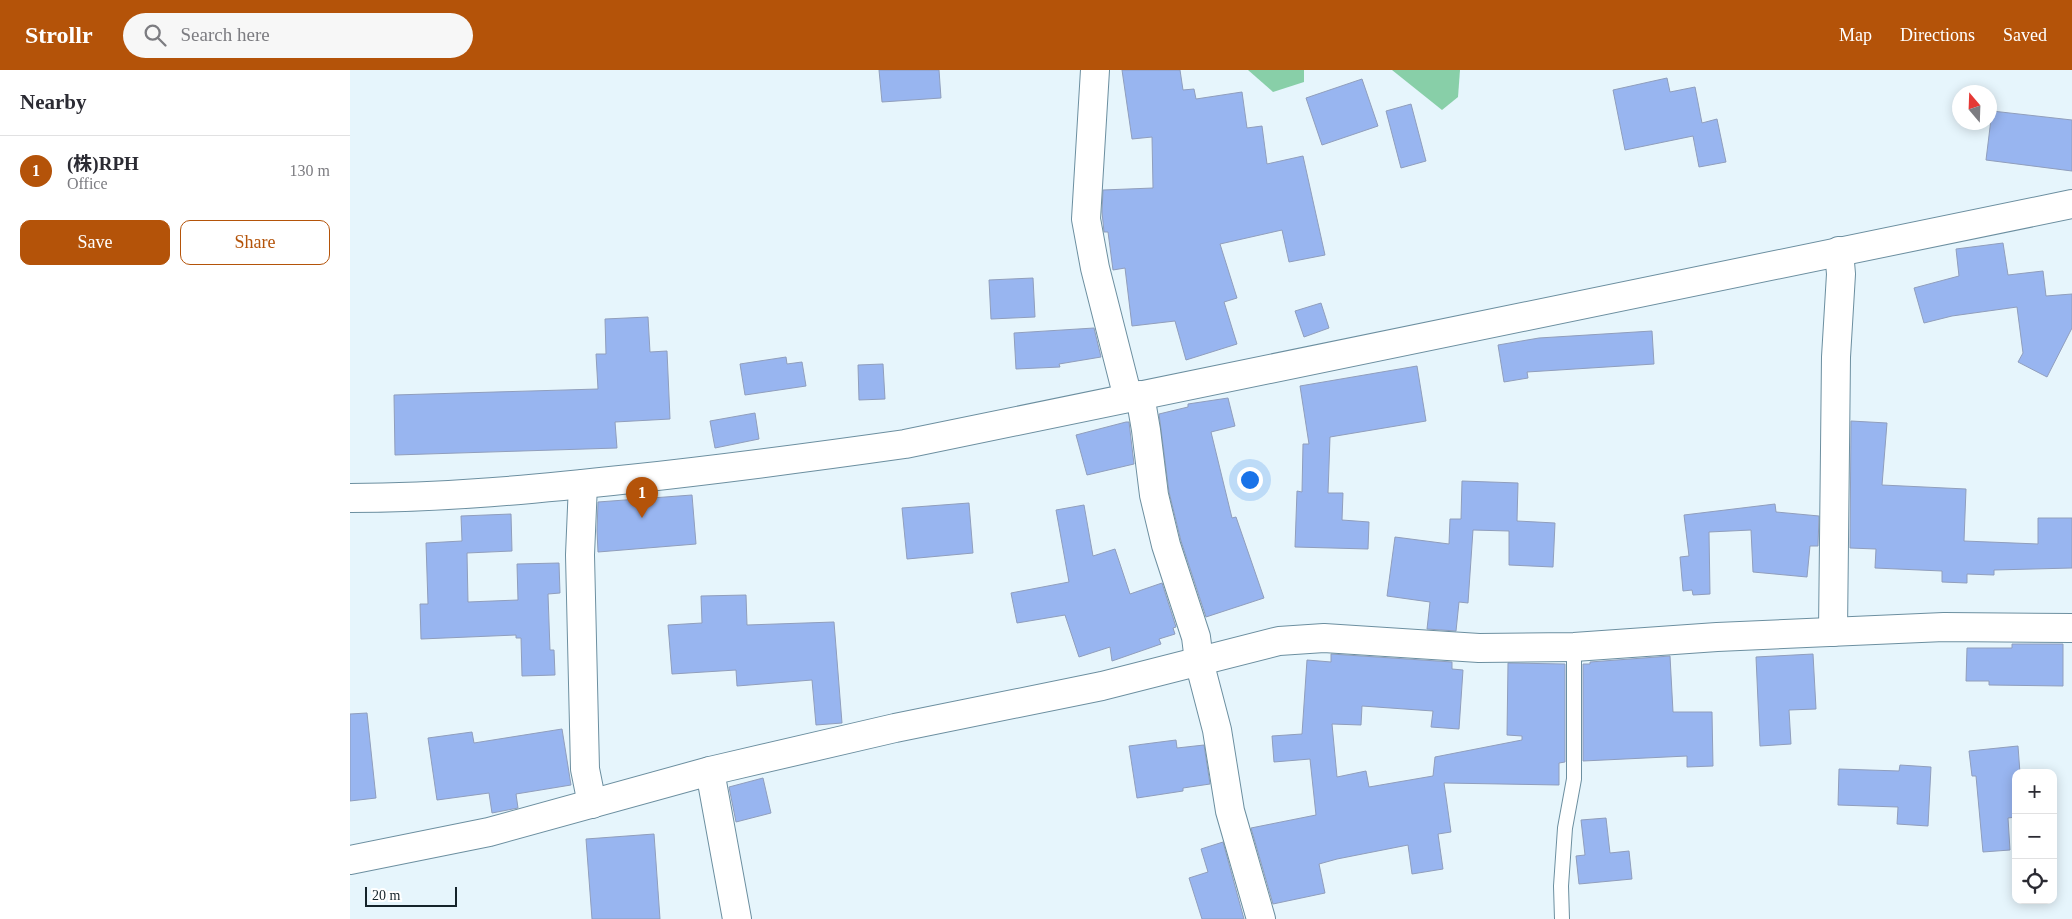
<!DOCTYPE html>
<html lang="en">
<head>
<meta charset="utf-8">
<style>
  :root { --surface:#fff; --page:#f7f7f7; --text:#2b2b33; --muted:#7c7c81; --line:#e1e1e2; --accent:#b45309 }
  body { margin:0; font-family:"Times New Roman","Noto Sans JP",serif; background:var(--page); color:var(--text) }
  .controls { position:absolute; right:15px; bottom:15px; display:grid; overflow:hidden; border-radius:10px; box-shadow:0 2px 12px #0003 }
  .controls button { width:45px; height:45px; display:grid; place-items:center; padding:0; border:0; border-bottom:1px solid var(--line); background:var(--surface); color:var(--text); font:25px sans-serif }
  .compass { position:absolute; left:1602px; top:15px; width:45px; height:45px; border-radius:50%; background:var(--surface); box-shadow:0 2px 12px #0003; rotate:341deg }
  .scale { position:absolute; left:15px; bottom:12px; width:92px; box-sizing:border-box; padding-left:5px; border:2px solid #15232a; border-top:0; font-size:14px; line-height:18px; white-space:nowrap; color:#15232a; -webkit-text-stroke:4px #fff; paint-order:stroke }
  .you { position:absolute; left:899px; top:409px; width:18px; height:18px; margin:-12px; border:4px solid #fff; border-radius:50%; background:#1a73e8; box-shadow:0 0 0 8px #1a73e833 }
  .badge { display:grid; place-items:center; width:32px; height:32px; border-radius:50%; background:var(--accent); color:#fff; font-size:16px; font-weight:700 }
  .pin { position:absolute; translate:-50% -41px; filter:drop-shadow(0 1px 2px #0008) }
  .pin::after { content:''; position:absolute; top:26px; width:18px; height:15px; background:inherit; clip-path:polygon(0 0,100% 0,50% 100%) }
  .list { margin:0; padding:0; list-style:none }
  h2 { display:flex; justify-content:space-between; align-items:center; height:65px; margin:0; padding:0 20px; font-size:21px }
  h2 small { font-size:16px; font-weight:400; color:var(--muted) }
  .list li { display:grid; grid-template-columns:32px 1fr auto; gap:15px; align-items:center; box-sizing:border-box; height:70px; padding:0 20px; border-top:1px solid var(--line) }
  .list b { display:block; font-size:19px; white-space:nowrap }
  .list p { margin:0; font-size:16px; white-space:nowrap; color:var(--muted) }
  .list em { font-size:16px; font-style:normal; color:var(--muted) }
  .actions { display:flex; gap:10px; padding:15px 20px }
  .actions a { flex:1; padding:11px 0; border:1px solid var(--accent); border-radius:10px; text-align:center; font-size:18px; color:var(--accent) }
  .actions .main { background:var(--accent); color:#fff }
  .icon { flex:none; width:28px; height:28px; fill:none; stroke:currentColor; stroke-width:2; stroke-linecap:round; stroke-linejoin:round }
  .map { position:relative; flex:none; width:1722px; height:849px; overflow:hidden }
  header { display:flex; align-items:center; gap:30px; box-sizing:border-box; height:70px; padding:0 25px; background:var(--accent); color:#fff }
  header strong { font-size:24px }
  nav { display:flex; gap:28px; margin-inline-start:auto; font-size:18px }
  .search { width:350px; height:45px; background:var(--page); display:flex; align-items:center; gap:12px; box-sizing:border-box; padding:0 18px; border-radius:28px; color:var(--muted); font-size:19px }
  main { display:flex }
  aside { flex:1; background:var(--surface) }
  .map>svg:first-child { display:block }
  .forest { fill:#88cfa8 }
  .building { fill:#98b5f0; stroke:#909ebc }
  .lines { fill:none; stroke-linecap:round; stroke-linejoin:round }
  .service-casing { stroke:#6c8fa0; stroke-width:16 }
  .minor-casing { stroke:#6c8fa0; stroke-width:30 }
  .tertiary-casing { stroke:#6c8fa0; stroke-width:30 }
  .service { stroke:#fff; stroke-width:14 }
  .minor { stroke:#fff; stroke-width:28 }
  .tertiary { stroke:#fff; stroke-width:28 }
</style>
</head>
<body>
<header>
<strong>Strollr</strong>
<div class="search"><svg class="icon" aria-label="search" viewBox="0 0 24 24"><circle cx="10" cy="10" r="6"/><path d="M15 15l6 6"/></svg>Search here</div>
<nav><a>Map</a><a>Directions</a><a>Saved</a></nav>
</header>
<main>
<aside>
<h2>Nearby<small></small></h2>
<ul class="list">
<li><span class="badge">1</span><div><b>(株)RPH</b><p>Office</p></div><em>130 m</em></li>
</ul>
<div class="actions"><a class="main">Save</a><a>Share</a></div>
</aside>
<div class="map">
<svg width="1722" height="849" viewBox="0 0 1722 849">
  <rect width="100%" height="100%" fill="#e6f5fc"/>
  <g class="forest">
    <polygon points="898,0 954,0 954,12 923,22"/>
    <polygon points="1042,0 1110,0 1108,27 1092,40"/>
  </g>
  <g class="building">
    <polygon points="529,0 589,0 591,28 532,32"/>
    <polygon points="772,0 830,0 833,20 844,19 846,29 892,22 897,58 912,56 917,94 953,86 975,185 939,192 932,160 870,174 887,228 874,232 887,274 836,290 825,251 782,256 775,198 763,200 758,162 754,162 752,142 753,120 803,118 802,67 782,69"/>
    <polygon points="1317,8 1320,22 1345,17 1352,53 1367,49 1376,92 1349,97 1343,66 1275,80 1263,20"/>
    <polygon points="1012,9 1028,56 972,75 956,28"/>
    <polygon points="1061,34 1076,91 1051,98 1036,41"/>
    <polygon points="1642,41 1722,50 1722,101 1636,90"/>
    <polygon points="1653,173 1658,205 1693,201 1696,226 1722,224 1722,258 1697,307 1668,292 1673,283 1667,237 1602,246 1574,253 1564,218 1609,206 1606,179"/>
    <polygon points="683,208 685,247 641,249 639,210"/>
    <polygon points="971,233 979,258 954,267 945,241"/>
    <polygon points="298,247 300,282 317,281 320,349 265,352 267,378 45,385 44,325 248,319 246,284 256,284 255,249"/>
    <polygon points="744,258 751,287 709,294 710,297 666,299 664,263"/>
    <polygon points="1302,261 1304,294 1177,302 1178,308 1154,312 1148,275 1189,268"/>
    <polygon points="436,287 437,294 452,292 456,316 395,325 390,294"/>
    <polygon points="533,294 535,329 509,330 508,295"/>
    <polygon points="1067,296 1076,351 980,367 978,423 993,423 992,450 1019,452 1018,479 945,477 947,421 952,422 953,374 959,374 950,316"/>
    <polygon points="878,328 885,356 861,362 882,448 886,447 914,528 856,547 831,471 819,422 809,344 838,337 838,334"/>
    <polygon points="405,343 409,369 365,378 360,351"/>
    <polygon points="1501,351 1537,353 1532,415 1616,419 1614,471 1688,474 1688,448 1722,448 1722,498 1644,500 1644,505 1617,504 1617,513 1592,512 1592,501 1525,498 1526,479 1500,478"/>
    <polygon points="776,352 779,352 784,394 737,405 726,365"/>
    <polygon points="1112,411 1168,413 1167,451 1205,453 1203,497 1159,495 1159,461 1123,460 1118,533 1109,532 1106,561 1077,559 1080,532 1037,526 1045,467 1099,474 1100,449 1111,449"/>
    <polygon points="342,425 346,474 248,482 247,461 248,432"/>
    <polygon points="619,433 623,483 557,489 552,438"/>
    <polygon points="1425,434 1426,442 1469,446 1468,476 1460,476 1457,507 1403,502 1401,460 1359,462 1360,524 1343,525 1342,520 1333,521 1330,487 1339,486 1334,445"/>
    <polygon points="734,435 743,486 765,479 780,524 812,513 826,557 823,558 825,564 809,569 811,574 762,591 760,577 729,587 715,545 667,553 661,523 719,512 706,440"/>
    <polygon points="161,444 162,481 117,483 118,532 168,530 167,494 209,493 210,523 198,524 200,580 204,580 205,605 172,606 171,568 166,568 166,565 71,569 70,534 78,534 76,473 112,471 111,446"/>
    <polygon points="396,525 397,555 484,552 492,653 466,655 462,610 387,616 386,600 322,604 318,555 352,553 351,526"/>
    <polygon points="1662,574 1713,574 1713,616 1639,615 1639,611 1616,611 1617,578 1662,578"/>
    <polygon points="981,584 1102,592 1102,599 1113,600 1109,659 1081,657 1083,641 1012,636 1011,655 982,654 987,707 1016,701 1019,717 1083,706 1085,687 1172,670 1172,666 1157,665 1158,593 1215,594 1215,692 1209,693 1209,715 1094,713 1101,762 1088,764 1093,799 1062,804 1058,775 987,789 969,794 975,823 923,834 901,758 966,745 960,689 924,692 922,666 952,664 957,590 981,592"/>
    <polygon points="1463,584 1466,639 1439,640 1441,674 1410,676 1406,587"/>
    <polygon points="1320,586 1323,642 1362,642 1363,696 1337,697 1337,686 1233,691 1233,594 1240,594 1240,592"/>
    <polygon points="17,643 26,728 0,731 0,644"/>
    <polygon points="212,659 221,715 166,724 168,738 142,743 139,723 87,730 78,668 122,662 124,673"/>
    <polygon points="826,670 827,678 854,675 860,714 833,718 833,721 787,728 779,676"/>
    <polygon points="1668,676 1670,703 1666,703 1666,747 1658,748 1660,780 1633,782 1626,706 1622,706 1619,681"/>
    <polygon points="1550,695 1581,697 1578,756 1547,754 1548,737 1488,735 1489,699 1549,701"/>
    <polygon points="413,708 421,743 386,752 379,717"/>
    <polygon points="1256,748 1260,783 1279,781 1282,809 1229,814 1226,786 1235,785 1231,750"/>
    <polygon points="304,764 310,849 242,849 236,769"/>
    <polygon points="873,772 894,849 852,849 839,808 858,802 851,779"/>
  </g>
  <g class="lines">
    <defs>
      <polyline id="service" points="1212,849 1211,816 1215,758 1224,709 1224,577"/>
      <g id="minor">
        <polyline points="745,0 736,149 745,198 778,328"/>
        <polyline points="790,325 796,360 804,425 816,475 846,567 849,591 867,660 880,741 911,849"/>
        <polyline points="233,414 230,485 235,699 242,734"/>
        <polyline points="1483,562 1486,287 1491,204 1489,181"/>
        <polyline points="360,701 387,849"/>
        <polyline points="0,790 139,762 360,701 545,658 752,616 929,571 974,568 1129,578 1224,577 1367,567 1594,557 1722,558"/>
      </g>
      <path id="tertiary" d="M0,428C94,428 187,419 280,409C372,399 463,387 555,374L1722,134"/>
    </defs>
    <use href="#service" class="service-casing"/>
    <use href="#minor" class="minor-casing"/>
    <use href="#tertiary" class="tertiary-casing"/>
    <use href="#service" class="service"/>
    <use href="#minor" class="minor"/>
    <use href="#tertiary" class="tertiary"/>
  </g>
</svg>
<div class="controls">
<button>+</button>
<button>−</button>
<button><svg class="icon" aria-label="locate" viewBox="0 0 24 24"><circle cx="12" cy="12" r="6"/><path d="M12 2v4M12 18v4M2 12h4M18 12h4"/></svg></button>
</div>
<svg class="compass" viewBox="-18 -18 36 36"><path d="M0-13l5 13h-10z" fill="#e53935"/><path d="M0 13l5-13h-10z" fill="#7c7c81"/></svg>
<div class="scale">20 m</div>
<div class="you"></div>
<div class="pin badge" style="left:292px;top:448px">1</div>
</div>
</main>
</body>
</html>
